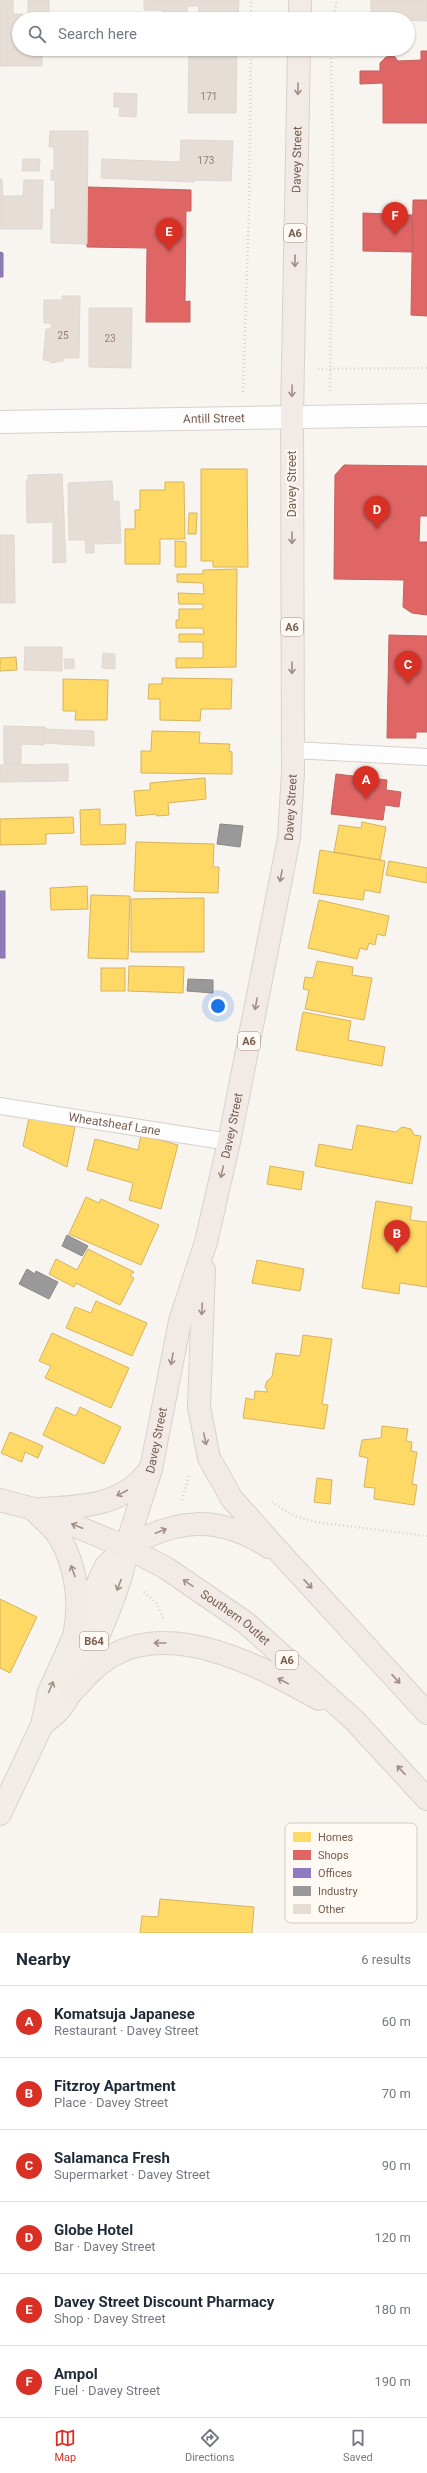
<!DOCTYPE html>
<html lang="en">
<head>
<meta charset="utf-8">
<style>
  :root { --surface:#fff; --page:#f6f6f7; --text:#1f2937; --muted:#747a83; --line:#e0e1e3; --accent:#d93025 }
  body { margin:0; font-family:Roboto,sans-serif; background:var(--page); color:var(--text) }
  .you { position:absolute; left:218px; top:1006px; width:14px; height:14px; margin:-10px; border:3px solid #fff; border-radius:50%; background:#1a73e8; box-shadow:0 0 0 6px #1a73e833 }
  .badge { display:grid; place-items:center; width:26px; height:26px; border-radius:50%; background:var(--accent); color:#fff; font-size:13px; font-weight:700 }
  .pin { position:absolute; translate:-50% -33px; filter:drop-shadow(0 1px 2px #0008) }
  .pin::after { content:''; position:absolute; top:21px; width:14px; height:12px; background:inherit; clip-path:polygon(0 0,100% 0,50% 100%) }
  .list { margin:0; padding:0; list-style:none }
  h2 { display:flex; justify-content:space-between; align-items:center; height:52px; margin:0; padding:0 16px; font-size:17px }
  h2 small { font-size:13px; font-weight:400; color:var(--muted) }
  .list li { display:grid; grid-template-columns:26px 1fr auto; gap:12px; align-items:center; box-sizing:border-box; height:72px; padding:0 16px; border-top:1px solid var(--line) }
  .list b { display:block; font-size:15px; white-space:nowrap }
  .list p { margin:0; font-size:13px; white-space:nowrap; color:var(--muted) }
  .list em { font-size:13px; font-style:normal; color:var(--muted) }
  .icon { flex:none; width:22px; height:22px; fill:none; stroke:currentColor; stroke-width:2; stroke-linecap:round; stroke-linejoin:round }
  .map { position:relative; flex:none; width:427px; height:1933px; overflow:hidden }
  .search { position:absolute; background:var(--surface); box-shadow:0 1px 3px #0004; left:12px; right:12px; top:12px; height:44px; display:flex; align-items:center; gap:10px; box-sizing:border-box; padding:0 14px; border-radius:22px; color:var(--muted); font-size:15px }
  .sheet { height:484px; background:var(--surface) }
  nav { display:flex; justify-content:space-around; align-items:center; box-sizing:border-box; height:56px; border-top:1px solid var(--line); background:var(--surface); font-size:11px; color:var(--muted) }
  nav a { display:grid; justify-items:center; gap:2px }
  nav .on { color:var(--accent) }
  .map>svg:first-child { display:block }
  .homes { fill:#ffd966; stroke:#d6b45f }
  .shops { fill:#e06666; stroke:#c0635f }
  .offices { fill:#8e7cc3; stroke:#8772a0 }
  .industry { fill:#999; stroke:#8f8783 }
  .building { fill:#e5ddd6; stroke:#e1d8d1 }
  .lines { fill:none; stroke-linecap:round; stroke-linejoin:round }
  .lane-casing { stroke:#d6d0ca; stroke-width:18 }
  .secondary-casing { stroke:#d8d1cb; stroke-width:24 }
  .primary-casing { stroke:#d9d1cc; stroke-width:24 }
  .highway-casing { stroke:#d9d1cc; stroke-width:24 }
  .path { stroke:#dad3d0; stroke-width:2.5; stroke-dasharray:1 3; stroke-linecap:butt }
  .lane { stroke:#fefdfd; stroke-width:16 }
  .secondary { stroke:#fefdfd; stroke-width:22 }
  .primary { stroke:#f2eee7; stroke-width:22 }
  .highway { stroke:#f1eae6; stroke-width:22 }
  .oneway { stroke:#a28e84 }
  .oneway2 { stroke:#a28f84 }
  .labels { text-anchor:middle; stroke-width:4; stroke-linejoin:round; paint-order:stroke }
  .number-label { font-size:10px; fill:#947e73 }
  .shield { fill:#fef9f2; stroke:#a08b80; stroke-width:1 }
  .shield-label { font-size:11px; font-weight:bold; fill:#775c4f }
  .street-label { font-size:12px; fill:#775c4f; stroke:#fef9f2 }
  .key { fill:#fef9f2; stroke:#d6cac1; stroke-width:1 }
  .key-label { font-size:11px; fill:#775c4f }
</style>
</head>
<body>
<div class="map">
<svg width="427" height="1933" viewBox="0 0 427 1933">
  <rect width="100%" height="100%" fill="#f8f4ef"/>
  <g class="homes">
    <polygon points="201,469 247,469 248,567 213,567 213,561 201,561"/>
    <polygon points="165,482 184,482 185,539 160,539 160,564 125,564 125,529 135,529 135,510 140,510 140,490 165,490"/>
    <polygon points="189,513 197,513 196,534 188,534"/>
    <polygon points="175,541 186,542 186,567 175,567"/>
    <polygon points="237,569 236,667 176,668 176,658 203,658 203,642 179,642 179,634 204,634 203,628 176,628 176,620 179,620 179,609 203,609 203,604 179,604 178,593 204,594 203,583 177,582 177,574 203,574 203,570"/>
    <polygon points="16,657 17,670 0,671 0,658"/>
    <polygon points="162,678 232,679 231,709 201,709 200,721 160,720 160,699 148,699 149,684 162,684"/>
    <polygon points="63,679 108,680 107,720 75,720 76,711 63,711"/>
    <polygon points="152,731 200,732 199,743 230,744 229,751 232,752 232,774 141,773 141,751 151,751"/>
    <polygon points="205,778 206,799 168,803 169,815 157,816 156,814 136,816 134,791 150,790 150,783"/>
    <polygon points="100,809 100,825 126,824 125,844 81,845 80,810"/>
    <polygon points="73,817 74,833 46,834 46,844 0,845 0,819"/>
    <polygon points="362,822 386,827 380,860 334,852 339,825 361,828"/>
    <polygon points="136,842 214,844 213,867 219,867 218,893 134,891"/>
    <polygon points="320,850 385,861 380,893 365,890 363,900 313,893"/>
    <polygon points="389,861 427,868 427,883 386,875"/>
    <polygon points="87,886 88,909 51,910 50,888"/>
    <polygon points="91,895 130,896 128,959 88,958"/>
    <polygon points="204,898 204,952 131,952 131,899"/>
    <polygon points="319,900 389,916 385,936 377,934 375,945 369,943 367,950 360,948 357,959 308,948"/>
    <polygon points="317,961 353,967 352,975 372,978 364,1020 305,1009 309,990 303,989 305,977 313,978"/>
    <polygon points="129,966 184,967 183,993 128,991"/>
    <rect x="101" y="968" width="24" height="23"/>
    <polygon points="303,1012 351,1021 348,1040 385,1047 382,1066 296,1050"/>
    <polygon points="29,1118 75,1127 67,1167 23,1146"/>
    <polygon points="357,1125 396,1132 402,1127 411,1129 414,1135 421,1136 412,1184 315,1166 319,1144 352,1150"/>
    <polygon points="141,1135 178,1145 161,1209 129,1200 133,1183 87,1170 95,1139 138,1150"/>
    <polygon points="270,1166 304,1172 301,1190 267,1184"/>
    <polygon points="86,1197 99,1203 101,1199 159,1225 141,1265 69,1234"/>
    <polygon points="376,1201 412,1207 410,1220 427,1222 427,1287 400,1283 399,1294 362,1288"/>
    <polygon points="88,1249 134,1272 130,1276 134,1278 120,1305 76,1283 74,1287 49,1274 56,1259 77,1270"/>
    <polygon points="257,1260 304,1269 300,1291 252,1283"/>
    <polygon points="96,1301 147,1323 132,1356 66,1328 75,1307 91,1313"/>
    <polygon points="52,1333 129,1368 111,1408 45,1378 51,1366 39,1361"/>
    <polygon points="303,1335 332,1339 322,1404 328,1405 324,1429 243,1418 246,1398 254,1400 255,1391 268,1392 265,1387 267,1381 272,1377 276,1353 300,1356"/>
    <polygon points="56,1407 76,1416 80,1407 121,1427 104,1464 43,1435"/>
    <polygon points="382,1426 408,1429 406,1441 412,1442 411,1451 417,1452 412,1484 417,1485 414,1505 374,1499 375,1488 364,1487 368,1458 359,1456 362,1440 381,1438"/>
    <polygon points="10,1432 43,1446 38,1458 25,1452 22,1462 1,1453"/>
    <polygon points="317,1478 332,1480 330,1504 314,1502"/>
    <polygon points="0,1599 37,1617 10,1673 0,1668"/>
    <polygon points="160,1899 254,1907 252,1933 140,1933 142,1916 158,1917"/>
  </g>
  <g class="shops">
    <polygon points="421,51 427,51 427,123 383,123 383,83 360,84 360,71 380,71 380,63 386,57 394,56 398,61 421,60"/>
    <polygon points="87,187 191,190 191,211 186,211 185,302 190,301 190,322 146,322 147,248 87,247"/>
    <polygon points="413,200 427,200 427,316 411,315"/>
    <polygon points="363,213 412,215 413,252 363,251"/>
    <polygon points="344,465 427,466 427,516 420,516 419,542 427,542 427,615 412,613 403,607 404,580 334,579 335,475"/>
    <polygon points="389,635 427,636 427,732 416,732 416,738 387,738"/>
    <polygon points="336,774 387,780 386,790 401,792 399,807 385,805 383,820 331,814"/>
  </g>
  <g class="offices">
    <polygon points="0,252 3,253 3,277 0,277"/>
    <rect x="0" y="891" width="5" height="67"/>
  </g>
  <g class="industry">
    <polygon points="220,824 243,826 240,847 217,844"/>
    <polygon points="188,979 213,980 213,993 187,991"/>
    <polygon points="67,1235 88,1246 82,1256 62,1246"/>
    <polygon points="27,1269 35,1274 36,1271 58,1282 49,1299 19,1284"/>
  </g>
  <g class="building">
    <polygon points="0,0 13,0 13,14 23,14 23,19 19,19 19,49 42,49 42,66 0,66"/>
    <rect x="28" y="0" width="21" height="19"/>
    <polygon points="144,0 239,0 238,19 198,19 199,6 187,6 187,19 166,19 166,15 160,15 163,10 144,10"/>
    <polygon points="371,0 427,0 427,21 371,19"/>
    <polygon points="189,49 237,49 236,113 188,113"/>
    <polygon points="114,93 137,94 136,117 119,116 120,107 114,107"/>
    <polygon points="50,131 88,131 87,244 51,243 51,209 55,210 55,180 51,180 51,170 54,170 54,147 49,147"/>
    <polygon points="181,140 233,141 231,181 194,180 194,182 101,178 102,159 180,162"/>
    <polygon points="23,159 40,159 39,171 22,171"/>
    <polygon points="0,179 2,179 3,196 3,229 0,229"/>
    <polygon points="24,180 43,180 42,229 3,229 3,196 23,196"/>
    <polygon points="62,296 80,296 79,358 63,358 63,361 50,363 50,361 43,360 46,329 51,329 51,323 44,323 44,300 62,300"/>
    <polygon points="89,308 132,308 131,368 89,367"/>
    <polygon points="62,474 66,562 53,563 53,522 27,523 26,481 28,481 28,475"/>
    <polygon points="112,481 113,501 119,501 121,543 94,544 94,553 86,553 85,540 69,540 68,483"/>
    <polygon points="0,535 14,535 15,603 0,603"/>
    <polygon points="25,647 62,647 62,671 24,670"/>
    <polygon points="103,653 115,654 115,669 102,668"/>
    <polygon points="64,659 74,659 74,668 65,669"/>
    <polygon points="4,726 45,727 44,745 21,744 21,764 4,765"/>
    <polygon points="44,729 94,731 94,746 43,743"/>
    <polygon points="68,764 68,781 0,782 0,765"/>
  </g>
  <g class="lines">
    <defs>
      <g id="lane">
        <polyline points="293,750 427,757"/>
        <path id="s1" d="M0,1106L229,1142"/>
      </g>
      <g id="secondary">
        <path id="s2" d="M0,422L427,415"/>
      </g>
      <g id="primary">
        <path d="M42,1725C48,1720 55,1715 60,1709C79,1686 128,1575 126,1547"/>
        <polyline points="0,1814 42,1725 49,1692 102,1574 106,1566 126,1547"/>
      </g>
      <g id="highway">
        <polyline points="300,19 300,0"/>
        <polyline points="204,1270 199,1407 209,1458 232,1499 282,1555 427,1713"/>
        <path id="s3" d="M0,1500L34,1509L126,1547L166,1568L246,1623L354,1720L427,1799"/>
        <path d="M41,1509C81,1507 125,1506 150,1469"/>
        <path d="M37,1513C45,1521 55,1529 60,1538C77,1568 81,1604 74,1637"/>
        <path id="s4" d="M126,1547L151,1469L180,1321L206,1242L229,1142L289,838L293,772L292,415L299,49"/>
        <path d="M126,1547C177,1519 217,1514 269,1547"/>
        <path d="M72,1692C84,1679 95,1666 110,1657C173,1619 262,1667 319,1699"/>
      </g>
    </defs>
    <use href="#lane" class="lane-casing"/>
    <use href="#secondary" class="secondary-casing"/>
    <use href="#primary" class="primary-casing"/>
    <use href="#highway" class="highway-casing"/>
    <g class="path">
      <polyline points="251,19 251,0"/>
      <polyline points="333,19 337,0"/>
      <polyline points="318,369 427,368"/>
      <polyline points="330,391 333,160 331,49"/>
      <polyline points="243,392 249,210 251,49"/>
      <polyline points="182,1500 189,1476"/>
      <polyline points="272,1502 294,1516 316,1522 427,1536"/>
      <polyline points="144,1592 157,1604 163,1618"/>
    </g>
    <use href="#lane" class="lane"/>
    <use href="#secondary" class="secondary"/>
    <use href="#primary" class="primary"/>
    <use href="#highway" class="highway"/>
  </g>
  <defs><path id="oneway-shaft" d="M-6 0H5M1.5-3L5.5 0L1.5 3" fill="none" stroke-width="1.6" stroke-linecap="round" stroke-linejoin="round"/></defs>
  <g class="oneway">
    <use href="#oneway-shaft" transform="translate(298 89) rotate(91)"/>
    <use href="#oneway-shaft" transform="translate(295 261) rotate(91)"/>
    <use href="#oneway-shaft" transform="translate(292 391) rotate(91)"/>
    <use href="#oneway-shaft" transform="translate(292 538) rotate(90)"/>
    <use href="#oneway-shaft" transform="translate(292 668) rotate(90)"/>
    <use href="#oneway-shaft" transform="translate(281 876) rotate(101)"/>
    <use href="#oneway-shaft" transform="translate(256 1004) rotate(101)"/>
    <use href="#oneway-shaft" transform="translate(222 1172) rotate(103)"/>
    <use href="#oneway-shaft" transform="translate(202 1309) rotate(93)"/>
    <use href="#oneway-shaft" transform="translate(172 1359) rotate(101)"/>
    <use href="#oneway-shaft" transform="translate(205 1439) rotate(78)"/>
    <use href="#oneway-shaft" transform="translate(122 1493) rotate(152)"/>
    <use href="#oneway-shaft" transform="translate(77 1526) rotate(-159)"/>
    <use href="#oneway-shaft" transform="translate(161 1531) rotate(-22)"/>
    <use href="#oneway-shaft" transform="translate(73 1571) rotate(-110)"/>
    <use href="#oneway-shaft" transform="translate(188 1583) rotate(-146)"/>
    <use href="#oneway-shaft" transform="translate(308 1584) rotate(47)"/>
    <use href="#oneway-shaft" transform="translate(160 1643) rotate(180)"/>
    <use href="#oneway-shaft" transform="translate(396 1679) rotate(47)"/>
    <use href="#oneway-shaft" transform="translate(283 1681) rotate(-153)"/>
    <use href="#oneway-shaft" transform="translate(401 1770) rotate(-133)"/>
  </g>
  <g class="oneway2">
    <use href="#oneway-shaft" transform="translate(119 1585) rotate(111)"/>
    <use href="#oneway-shaft" transform="translate(51 1687) rotate(-66)"/>
  </g>
  <g class="labels">
    <g class="number-label">
      <text x="209" y="100">171</text>
      <text x="206" y="164">173</text>
      <text x="63" y="339">25</text>
      <text x="110" y="342">23</text>
    </g>
    <g class="shield">
      <rect x="284" y="224" width="22" height="18" rx="3"/>
      <rect x="281" y="618" width="22" height="18" rx="3"/>
      <rect x="238" y="1032" width="22" height="18" rx="3"/>
      <rect x="80" y="1632" width="28" height="18" rx="3"/>
      <rect x="276" y="1651" width="22" height="18" rx="3"/>
    </g>
    <g class="shield-label">
      <text x="295" y="237">A6</text>
      <text x="292" y="631">A6</text>
      <text x="249" y="1045">A6</text>
      <text x="94" y="1645">B64</text>
      <text x="287" y="1664">A6</text>
    </g>
    <g class="street-label">
      <text dy="4" stroke="none"><textPath href="#s4" startOffset="1407">Davey Street</textPath></text>
      <text dy="4" stroke="none"><textPath href="#s2" startOffset="214">Antill Street</textPath></text>
      <text transform="translate(292 484) rotate(-90)" y="4">Davey Street</text>
      <text dy="4" stroke="none"><textPath href="#s4" startOffset="759">Davey Street</textPath></text>
      <text dy="4" stroke="none"><textPath href="#s1" startOffset="116">Wheatsheaf Lane</textPath></text>
      <text dy="4" stroke="none"><textPath href="#s4" startOffset="435">Davey Street</textPath></text>
      <text dy="4" stroke="none"><textPath href="#s4" startOffset="111">Davey Street</textPath></text>
      <text dy="4" stroke="none"><textPath href="#s3" startOffset="265">Southern Outlet</textPath></text>
    </g>
  </g>
  <rect x="285" y="1823" width="132" height="100" rx="6" class="key"/>
  <rect x="293" y="1832" width="18" height="10" fill="#ffd966"/>
  <rect x="293" y="1850" width="18" height="10" fill="#e06666"/>
  <rect x="293" y="1868" width="18" height="10" fill="#8e7cc3"/>
  <rect x="293" y="1886" width="18" height="10" fill="#999"/>
  <rect x="293" y="1904" width="18" height="10" fill="#e5ddd6"/>
  <g class="key-label">
    <text x="318" y="1841">Homes</text>
    <text x="318" y="1859">Shops</text>
    <text x="318" y="1877">Offices</text>
    <text x="318" y="1895">Industry</text>
    <text x="318" y="1913">Other</text>
  </g>
</svg>
<div class="you"></div>
<div class="pin badge" style="left:366px;top:799px">A</div>
<div class="pin badge" style="left:397px;top:1253px">B</div>
<div class="pin badge" style="left:408px;top:684px">C</div>
<div class="pin badge" style="left:377px;top:529px">D</div>
<div class="pin badge" style="left:169px;top:251px">E</div>
<div class="pin badge" style="left:395px;top:235px">F</div>
<div class="search"><svg class="icon" aria-label="search" viewBox="0 0 24 24"><circle cx="10" cy="10" r="6"/><path d="M15 15l6 6"/></svg>Search here</div>
</div>
<section class="sheet">
<h2>Nearby<small>6 results</small></h2>
<ul class="list">
<li><span class="badge">A</span><div><b>Komatsuja Japanese</b><p>Restaurant · Davey Street</p></div><em>60 m</em></li>
<li><span class="badge">B</span><div><b>Fitzroy Apartment</b><p>Place · Davey Street</p></div><em>70 m</em></li>
<li><span class="badge">C</span><div><b>Salamanca Fresh</b><p>Supermarket · Davey Street</p></div><em>90 m</em></li>
<li><span class="badge">D</span><div><b>Globe Hotel</b><p>Bar · Davey Street</p></div><em>120 m</em></li>
<li><span class="badge">E</span><div><b>Davey Street Discount Pharmacy</b><p>Shop · Davey Street</p></div><em>180 m</em></li>
<li><span class="badge">F</span><div><b>Ampol</b><p>Fuel · Davey Street</p></div><em>190 m</em></li>
</ul>
</section>
<nav>
<a class="on"><svg class="icon" aria-label="map" viewBox="0 0 24 24"><path d="M3 6l6-2 6 2 6-2v14l-6 2-6-2-6 2zM9 4v14M15 6v14"/></svg>Map</a>
<a><svg class="icon" aria-label="directions" viewBox="0 0 24 24"><path d="M12 3l9 9-9 9-9-9zM9 14v-3h6M13 9l2 2-2 2"/></svg>Directions</a>
<a><svg class="icon" aria-label="saved" viewBox="0 0 24 24"><path d="M7 4h10v16l-5-4-5 4z"/></svg>Saved</a>
</nav>
</body>
</html>
